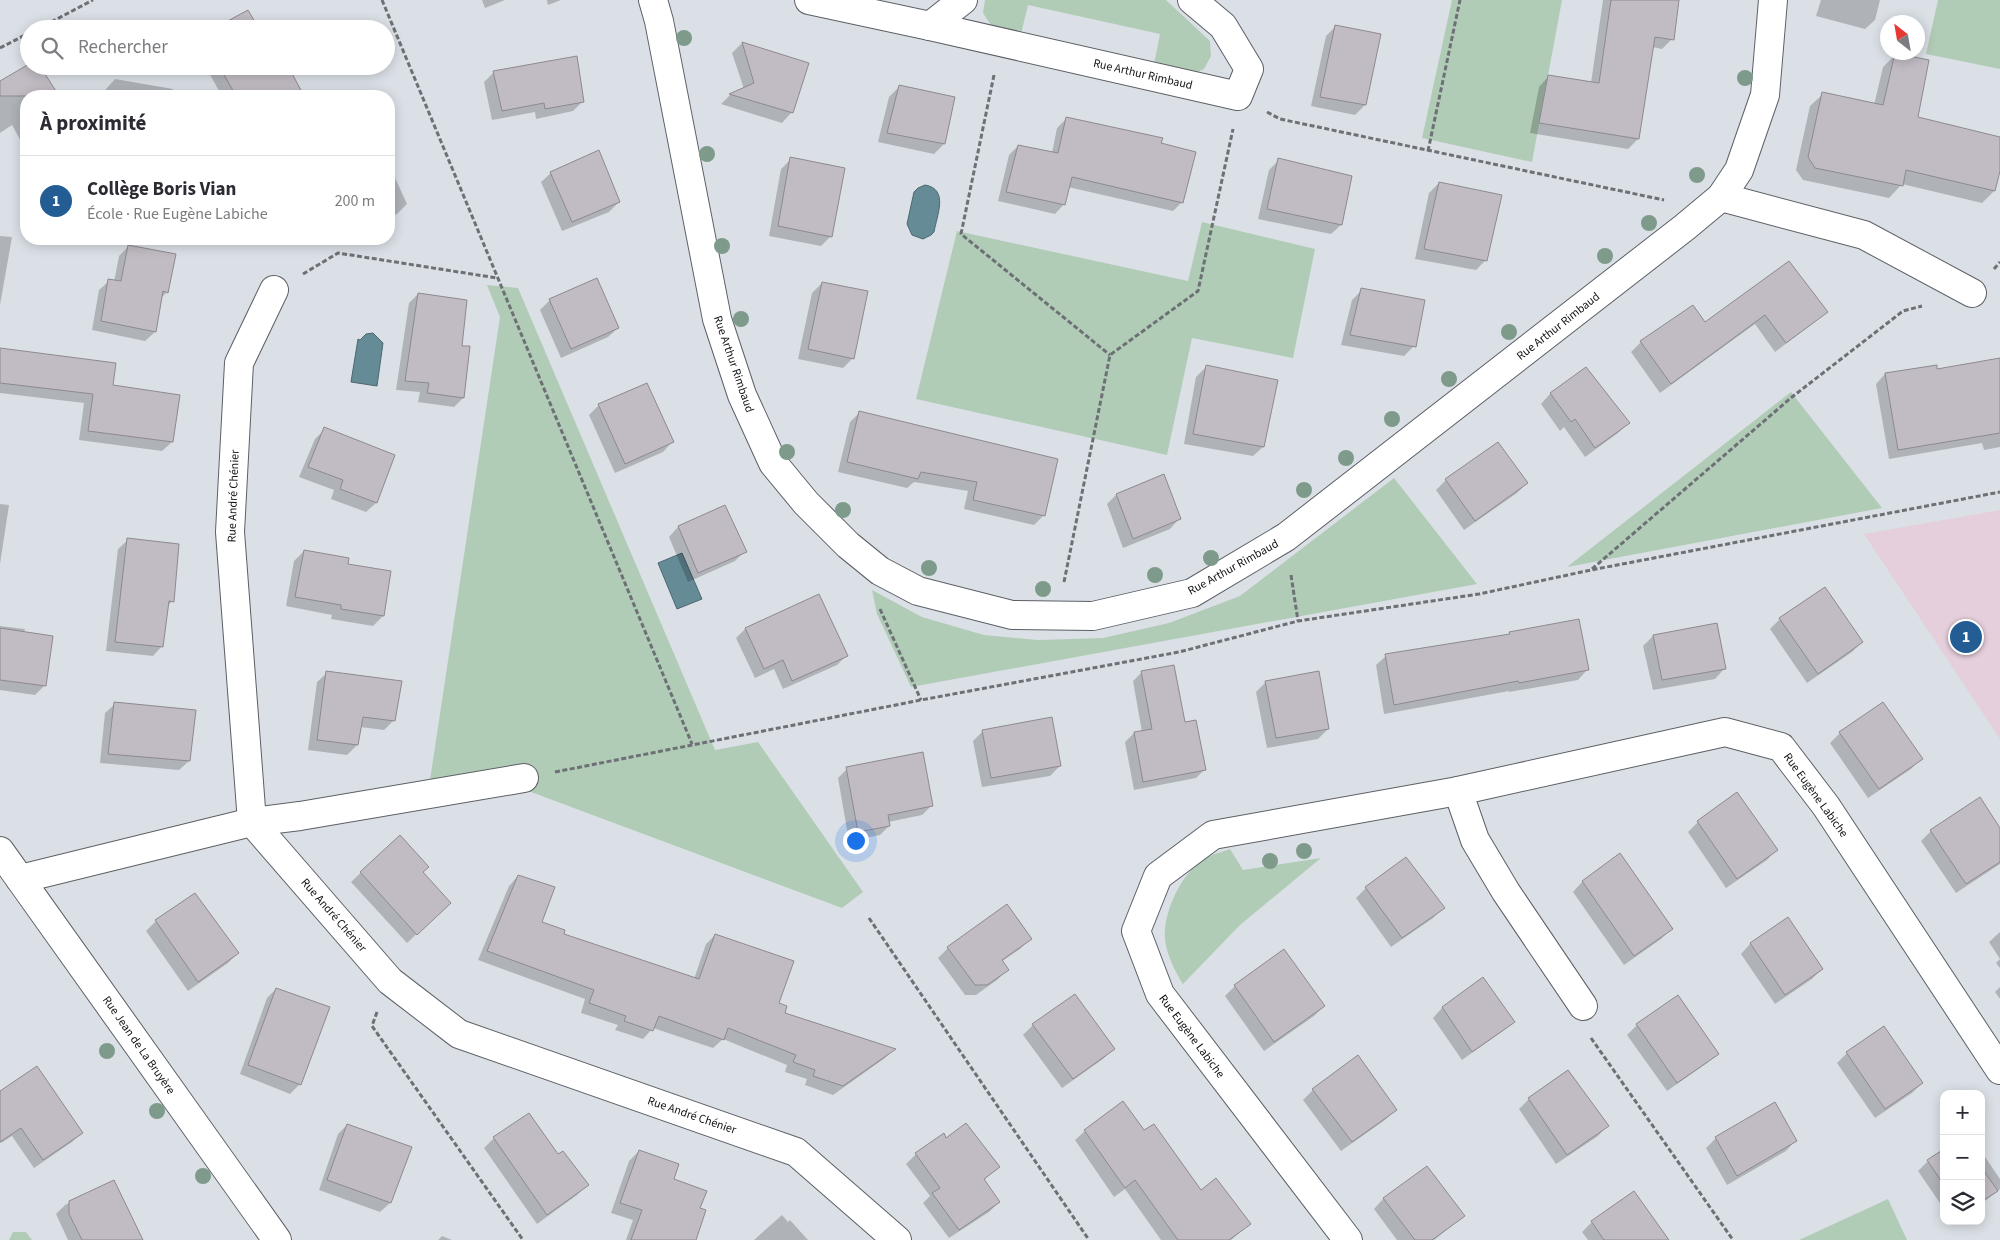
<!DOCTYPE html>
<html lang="fr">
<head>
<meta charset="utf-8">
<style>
  :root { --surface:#fff; --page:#f7f7f7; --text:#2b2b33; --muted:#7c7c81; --line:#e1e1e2; --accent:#235d94 }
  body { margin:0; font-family:"Source Sans 3",sans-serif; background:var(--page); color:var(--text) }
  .controls { position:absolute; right:15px; bottom:15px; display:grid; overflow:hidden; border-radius:10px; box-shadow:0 2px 12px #0003 }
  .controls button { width:45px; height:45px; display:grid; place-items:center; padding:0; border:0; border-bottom:1px solid var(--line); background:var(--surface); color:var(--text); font:25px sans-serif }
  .compass { position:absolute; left:1880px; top:15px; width:45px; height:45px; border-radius:50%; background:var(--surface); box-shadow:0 2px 12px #0003; rotate:329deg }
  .you { position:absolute; left:855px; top:840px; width:18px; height:18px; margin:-12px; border:4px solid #fff; border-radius:50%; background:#1a73e8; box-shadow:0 0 0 8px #1a73e833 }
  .badge { display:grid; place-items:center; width:32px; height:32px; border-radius:50%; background:var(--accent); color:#fff; font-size:16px; font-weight:700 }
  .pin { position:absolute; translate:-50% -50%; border:2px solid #fff; box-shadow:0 1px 5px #0006 }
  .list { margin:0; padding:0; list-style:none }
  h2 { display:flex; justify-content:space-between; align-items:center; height:65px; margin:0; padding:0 20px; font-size:21px }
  h2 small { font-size:16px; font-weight:400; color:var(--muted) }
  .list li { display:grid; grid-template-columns:32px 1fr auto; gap:15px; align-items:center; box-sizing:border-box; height:90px; padding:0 20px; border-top:1px solid var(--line) }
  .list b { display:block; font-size:19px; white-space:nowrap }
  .list p { margin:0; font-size:16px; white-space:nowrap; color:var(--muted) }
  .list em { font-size:16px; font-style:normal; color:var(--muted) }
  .icon { flex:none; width:28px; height:28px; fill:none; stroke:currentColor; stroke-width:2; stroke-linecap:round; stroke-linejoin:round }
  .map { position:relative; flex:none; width:2000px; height:1240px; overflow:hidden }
  .search { position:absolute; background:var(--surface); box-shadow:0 2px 12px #0003; left:20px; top:20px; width:375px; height:55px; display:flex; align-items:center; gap:12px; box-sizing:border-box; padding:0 18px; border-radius:28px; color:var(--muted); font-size:19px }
  .panel { position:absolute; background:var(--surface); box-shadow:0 2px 12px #0003; left:20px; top:90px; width:375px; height:155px; border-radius:20px }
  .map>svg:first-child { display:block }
  .education { fill:#e5cfdc }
  .green { fill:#b1ccb6 }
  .water { fill:#658b96; stroke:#4c6770 }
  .shadow { fill:#0003 }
  .building { fill:#c1bcc3; stroke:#8e8990 }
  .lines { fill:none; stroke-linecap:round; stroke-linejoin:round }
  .minor-casing { stroke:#5c6066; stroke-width:30 }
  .path { stroke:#6d7075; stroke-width:3; stroke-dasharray:5 2.5; stroke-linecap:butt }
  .minor { stroke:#fff; stroke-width:28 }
  .tree { fill:#7e9a8b }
  .labels { text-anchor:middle; stroke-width:4; stroke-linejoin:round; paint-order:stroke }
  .street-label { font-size:12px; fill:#111316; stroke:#fff }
</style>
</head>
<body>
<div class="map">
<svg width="2000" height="1240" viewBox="0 0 2000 1240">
  <rect width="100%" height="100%" fill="#dbe0e7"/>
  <polygon class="education" points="2000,510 2000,739 1864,534"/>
  <g class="green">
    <polygon points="985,0 1166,0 1210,41 1211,56 1204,69 1195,73 1154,64 1160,34 1028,5 1021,34 991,25 983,13"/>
    <polygon points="1452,0 1562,0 1532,162 1422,138"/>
    <polygon points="1938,0 2000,0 2000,69 1926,54"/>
    <polygon points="1202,222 1315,249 1293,358 1192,338 1167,455 916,399 957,231 1188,281"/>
    <polygon points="487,285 518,288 715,750 758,742 863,892 842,908 523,789 516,765 430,780 500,317"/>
    <polygon points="1791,392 1882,508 1567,567"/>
    <polygon points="1394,478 1477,584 911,687 877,614 872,590 922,617 984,635 1038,640 1103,638 1169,623 1240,596"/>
    <path d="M1230,849L1243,870L1321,858L1240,925L1183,984C1174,970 1163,948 1165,930C1167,904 1184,869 1208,857C1215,853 1223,852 1230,849Z"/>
    <polygon points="1888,1199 1907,1240 1799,1240"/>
    <polygon points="13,1232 26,1232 32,1240 9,1240"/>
  </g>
  <g class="water">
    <path d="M925,185C949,189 937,215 934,232L931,235L923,239L912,235L907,224L914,192L918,188Z"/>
    <polygon points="373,333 383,343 377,386 351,382 358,339 360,340 366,334"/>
    <polygon points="682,553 702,599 677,609 658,563"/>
  </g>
  <g class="shadow">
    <polygon points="482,0 505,0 485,8"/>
    <polygon points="547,0 561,0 548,5"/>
    <polygon points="1603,0 1678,0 1672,39 1662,49 1652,47 1638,139 1628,149 1530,133 1539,87 1548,77 1591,83"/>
    <polygon points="1821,0 1880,0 1875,20 1865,29 1816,16"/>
    <polygon points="1336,26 1380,35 1365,105 1355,115 1311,106 1326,36"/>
    <polygon points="742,43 807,64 791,113 782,123 721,104 730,95 744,89 732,53"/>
    <polygon points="1896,54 1917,118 2000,138 2000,166 1994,191 1982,203 1902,184 1889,198 1803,180 1796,170 1810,106 1823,94 1874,105 1883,67"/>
    <polygon points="29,66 39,66 57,96 26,96 26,140 22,143 12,125 0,133 0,83"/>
    <polygon points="205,66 286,66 300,92 296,96 222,96"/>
    <polygon points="494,72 583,101 573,111 536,119 535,112 492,120 484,82"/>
    <polygon points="115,79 173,89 171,96 104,96 106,89"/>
    <polygon points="899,87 953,98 944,144 934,154 878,142 889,97"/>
    <polygon points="1066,119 1160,144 1182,202 1173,211 1068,187 1064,204 1055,214 998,201 1009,155 1018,146 1052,153 1057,128"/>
    <polygon points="791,159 831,236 821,246 769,236 781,169"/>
    <polygon points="1279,160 1341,225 1331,234 1258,219 1269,170"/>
    <polygon points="389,165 407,204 397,214 389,217"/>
    <polygon points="551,173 619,202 609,212 562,231 541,182"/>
    <polygon points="1439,183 1486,260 1476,270 1415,259 1429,193"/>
    <polygon points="0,236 12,237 0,305"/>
    <polygon points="129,246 167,292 160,299 155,332 145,341 92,330 99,290 109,281 114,282 119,256"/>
    <polygon points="1789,263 1826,311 1816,321 1775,352 1755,324 1660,393 1631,352 1641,342 1692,306 1705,324"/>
    <polygon points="822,283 853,358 843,368 798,359 812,293"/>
    <polygon points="1362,290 1414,346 1404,356 1341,345 1352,300"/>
    <polygon points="418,294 460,347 469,348 463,398 454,407 418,402 420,392 396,390 409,303"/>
    <polygon points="550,300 618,328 608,337 561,358 540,310"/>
    <polygon points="0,349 111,386 178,396 172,442 162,451 79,440 84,403 0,393"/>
    <polygon points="2000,359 2000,447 1984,450 1982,443 1889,459 1876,384 1885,374 1936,370"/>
    <polygon points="1206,367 1263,447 1253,456 1184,444 1196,377"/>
    <polygon points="1586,369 1628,423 1618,433 1585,457 1564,427 1560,431 1541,404 1550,394"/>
    <polygon points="647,384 672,442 663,452 615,473 589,415 599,405"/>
    <polygon points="860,412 1044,515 1034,525 964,509 968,491 914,482 907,488 838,472 850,422"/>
    <polygon points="325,429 376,503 366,512 331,499 334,490 299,477 315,439"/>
    <polygon points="1498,444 1527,483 1517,493 1464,530 1436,490 1446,480"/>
    <polygon points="1116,495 1179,519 1170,529 1123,548 1107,504"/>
    <polygon points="0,504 9,505 0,564"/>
    <polygon points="678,527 745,551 735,561 688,582 669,537"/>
    <polygon points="128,540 172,601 167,607 162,646 153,656 106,651 118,549"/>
    <polygon points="304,551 346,565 383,616 373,626 331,619 332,615 286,606 294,561"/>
    <polygon points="1825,588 1862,642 1852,652 1807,683 1770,629 1780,619"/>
    <polygon points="818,595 846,656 837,665 783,689 774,669 755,678 736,638 745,629"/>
    <polygon points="0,626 25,629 24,633 45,685 35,695 0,690"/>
    <polygon points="1510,633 1587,670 1578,680 1509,692 1509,691 1384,714 1376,665 1386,656 1507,636"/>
    <polygon points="1653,636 1724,669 1715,679 1653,690 1643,646"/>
    <polygon points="1142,672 1184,723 1205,769 1196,778 1134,790 1125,742 1134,733 1142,732 1133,681"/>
    <polygon points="327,673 394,720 384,730 360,727 357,745 347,755 308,750 317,682"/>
    <polygon points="1266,682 1328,729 1318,739 1267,748 1256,692"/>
    <polygon points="115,704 189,761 179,770 100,763 105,713"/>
    <polygon points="983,731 1060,766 1050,776 982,787 973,741"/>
    <polygon points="1840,733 1921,759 1911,769 1868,798 1830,743"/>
    <polygon points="847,769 932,805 922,815 888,822 889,826 880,835 849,841 838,778"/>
    <polygon points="1698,822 1776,850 1767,860 1726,888 1688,832"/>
    <polygon points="2000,830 2000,864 1956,893 1921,841 1931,831"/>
    <polygon points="400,836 421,872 440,912 407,943 351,882"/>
    <polygon points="1619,855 1671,929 1661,939 1624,965 1573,892 1582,882"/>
    <polygon points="518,876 541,923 562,935 694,979 706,944 715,935 778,1004 783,1014 893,1050 885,1058 833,1095 805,1085 807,1079 785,1072 787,1065 723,1039 713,1048 653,1028 643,1039 615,1030 618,1025 581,1013 585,999 478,960 509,886"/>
    <polygon points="1366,888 1443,908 1433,918 1391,947 1356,898"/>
    <polygon points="1788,919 1822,969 1812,979 1775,1004 1741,954 1750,944"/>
    <polygon points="156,921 238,953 228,963 188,991 146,931"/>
    <polygon points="2000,932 2000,968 1996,963 2000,959 1989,942"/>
    <polygon points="1030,939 1020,949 1001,962 1007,970 997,980 976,995 965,995 938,958 948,948"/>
    <polygon points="1483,979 1513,1022 1503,1031 1462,1060 1433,1018 1442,1008"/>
    <polygon points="1235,986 1324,1006 1314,1016 1264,1051 1225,996"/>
    <polygon points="2000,987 2000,999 1995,992"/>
    <polygon points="276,989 300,1084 290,1094 240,1074 267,998"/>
    <polygon points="1033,1025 1113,1049 1103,1059 1062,1088 1023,1035"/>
    <polygon points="1637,1025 1717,1054 1707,1063 1667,1091 1627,1035"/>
    <polygon points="1847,1053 1922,1083 1912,1093 1875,1118 1837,1063"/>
    <polygon points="1358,1057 1395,1110 1385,1120 1341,1151 1303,1100 1313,1090"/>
    <polygon points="1568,1071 1607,1126 1598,1136 1556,1164 1519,1109 1529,1099"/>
    <polygon points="0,1093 81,1133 72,1142 34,1168 12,1136 1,1143 0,1142"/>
    <polygon points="347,1125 410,1148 390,1203 380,1212 319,1190 338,1134"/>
    <polygon points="1085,1131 1144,1132 1200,1192 1249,1224 1231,1240 1161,1240 1125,1189 1114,1197 1075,1140"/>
    <polygon points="943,1135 946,1139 998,1167 983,1181 999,1202 989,1212 949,1238 923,1203 930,1196 906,1164 916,1154"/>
    <polygon points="494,1138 558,1156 587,1185 577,1195 537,1224 484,1148"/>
    <polygon points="1716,1138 1795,1141 1786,1151 1727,1185 1706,1148"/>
    <polygon points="1944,1150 1944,1209 1918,1171 1928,1161"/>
    <polygon points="639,1151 673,1180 699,1209 695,1240 626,1240 633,1220 611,1213 629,1161"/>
    <polygon points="1981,1151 2000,1179 2000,1189 1981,1204"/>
    <polygon points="1427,1167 1464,1216 1434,1240 1397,1240 1374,1209 1383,1199"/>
    <polygon points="113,1182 142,1240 68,1240 56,1214 65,1205"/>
    <polygon points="782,1215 788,1222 790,1220 808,1240 754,1240"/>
    <polygon points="1592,1222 1667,1240 1588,1240 1582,1232"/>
    <polygon points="442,1236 452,1240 438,1240"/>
  </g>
  <g class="building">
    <polygon points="1611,0 1679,0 1674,40 1655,37 1639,139 1539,123 1548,75 1599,83"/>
    <polygon points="248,10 259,29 213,29"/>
    <polygon points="1335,25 1381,34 1366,105 1320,97"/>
    <polygon points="742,42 809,63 793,113 729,94 754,83"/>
    <polygon points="1895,53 1929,60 1918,117 2000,137 2000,171 1995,191 1906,170 1903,186 1815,168 1808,157 1822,92 1883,105"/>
    <polygon points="577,56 584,102 545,109 544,103 502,111 493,71"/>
    <polygon points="29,64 29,66 40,66 59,96 0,96 0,81"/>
    <polygon points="219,66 288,66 304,96 236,96"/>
    <polygon points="899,85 955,97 945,144 887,133"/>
    <polygon points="1066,117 1163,138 1161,143 1196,152 1183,203 1072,177 1065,205 1006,192 1018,145 1058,153"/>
    <polygon points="599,150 620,202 572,222 550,172"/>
    <polygon points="790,157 845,168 832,237 778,226"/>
    <polygon points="1278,158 1352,176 1342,225 1267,209"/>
    <polygon points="1439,182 1502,195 1487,261 1424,249"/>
    <polygon points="128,245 176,254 168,293 163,291 156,332 101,321 108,279 121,281"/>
    <polygon points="1789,261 1828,312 1786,343 1765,315 1671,384 1640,341 1693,305 1705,322"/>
    <polygon points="597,278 619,328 571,349 549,299"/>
    <polygon points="822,282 868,291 854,359 808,349"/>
    <polygon points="1361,288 1425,300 1416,347 1350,335"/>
    <polygon points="418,293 467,300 462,346 470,346 464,398 427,393 429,383 405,381"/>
    <polygon points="0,348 116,363 113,385 180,395 173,442 88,431 93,394 0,383"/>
    <polygon points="2000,358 2000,433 1898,450 1885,373 1937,365 1937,369"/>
    <polygon points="1206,365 1278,380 1264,447 1193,434"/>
    <polygon points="1586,367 1630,423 1595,448 1575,419 1571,422 1550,393"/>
    <polygon points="647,383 674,442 625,464 598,404"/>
    <polygon points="859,411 1058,459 1045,516 973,500 977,482 921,472 918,479 847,462"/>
    <polygon points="324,427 395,455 377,503 340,489 343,480 308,467"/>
    <polygon points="1498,442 1528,483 1475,521 1445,479"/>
    <polygon points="1164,474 1181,519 1133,539 1116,494"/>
    <polygon points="725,505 747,552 698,573 678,526"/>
    <polygon points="127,538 179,544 174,602 169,601 163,647 115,642"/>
    <polygon points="304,550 349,558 348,564 391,571 384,616 341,609 341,605 295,597"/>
    <polygon points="1825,587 1863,642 1818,674 1779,618"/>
    <polygon points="819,594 848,656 792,681 783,660 764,669 745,628"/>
    <polygon points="1579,619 1589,670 1519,683 1518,681 1394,705 1385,654 1510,634 1509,632"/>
    <polygon points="1717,623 1726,669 1662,680 1653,635"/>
    <polygon points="0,628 53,636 46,686 0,680"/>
    <polygon points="1174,665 1185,722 1196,720 1206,770 1143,782 1134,732 1152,729 1141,671"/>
    <polygon points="326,671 402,681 395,721 363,717 358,745 317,740"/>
    <polygon points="1319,671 1329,729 1276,738 1265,681"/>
    <polygon points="114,702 196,710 190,761 108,754"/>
    <polygon points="1883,702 1923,759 1879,789 1839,732"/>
    <polygon points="1052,717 1061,766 991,778 982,730"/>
    <polygon points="923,752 933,806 888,815 890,826 858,832 846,767"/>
    <polygon points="1737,792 1778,850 1737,879 1697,821"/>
    <polygon points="1980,797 2000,828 2000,862 1966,884 1930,830"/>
    <polygon points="400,835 429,867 423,872 451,903 417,935 360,872"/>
    <polygon points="1620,853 1673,929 1634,956 1582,881"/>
    <polygon points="1406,857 1445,908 1402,938 1365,887"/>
    <polygon points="518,875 555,887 542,922 565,930 564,934 699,979 715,934 794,961 779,1003 787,1006 785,1013 896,1049 843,1086 813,1076 815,1070 793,1062 796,1055 728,1028 724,1040 659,1016 653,1031 624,1021 626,1016 589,1003 594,990 487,951"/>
    <polygon points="195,893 239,953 198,982 155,920"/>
    <polygon points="1007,904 1032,939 1002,960 1009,970 987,985 975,985 947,947"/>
    <polygon points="1788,917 1823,969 1785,995 1750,943"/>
    <polygon points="1284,949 1325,1006 1274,1042 1234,985"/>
    <polygon points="1483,977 1515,1022 1472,1052 1442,1007"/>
    <polygon points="276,988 330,1007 301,1085 248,1065"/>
    <polygon points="1075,994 1115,1049 1073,1079 1032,1024"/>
    <polygon points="1678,995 1719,1054 1677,1083 1636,1024"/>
    <polygon points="1884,1026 1923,1083 1885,1109 1846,1052"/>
    <polygon points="1358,1055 1397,1110 1352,1142 1312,1089"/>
    <polygon points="37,1066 83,1133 43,1160 21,1128 0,1142 0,1091"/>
    <polygon points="1568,1070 1609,1126 1567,1155 1528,1098"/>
    <polygon points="1123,1101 1144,1130 1154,1124 1201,1190 1216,1178 1251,1224 1229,1240 1178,1240 1135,1180 1125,1188 1084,1130"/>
    <polygon points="1775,1102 1797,1141 1737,1176 1715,1137"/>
    <polygon points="529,1113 558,1154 563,1151 589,1185 547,1215 493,1137"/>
    <polygon points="966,1123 1000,1167 984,1179 1000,1202 959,1230 932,1193 940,1188 915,1153 944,1133 946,1138"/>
    <polygon points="347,1124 412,1147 391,1203 327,1180"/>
    <polygon points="1944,1149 1944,1185 1927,1160"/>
    <polygon points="639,1150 679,1164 674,1179 707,1191 700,1208 706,1210 696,1240 631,1240 642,1210 620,1203"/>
    <polygon points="1427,1166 1465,1216 1432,1240 1415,1240 1383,1198"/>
    <polygon points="1981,1167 1998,1191 1981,1202"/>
    <polygon points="114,1180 143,1240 82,1240 69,1214 69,1201"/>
    <polygon points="1634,1191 1669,1240 1604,1240 1591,1221"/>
  </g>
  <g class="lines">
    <defs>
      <g id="minor">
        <polyline points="653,0 659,21 717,319 742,395 773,463 806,503 848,545 880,571 918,591 1012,615 1093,616 1192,593 1286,537 1685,227 1721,197 1739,170 1765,95 1773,0"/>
        <polyline points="809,0 930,26 1238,96 1249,69 1223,26 1192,0"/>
        <polyline points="930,26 963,0"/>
        <polyline points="1721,197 1864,235 1972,293"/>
        <polyline points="274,290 239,363 230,532 252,822 390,981 459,1034 796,1152 897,1240"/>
        <polyline points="1458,791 1475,840 1506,892 1583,1006"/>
        <polyline points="0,851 277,1240"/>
        <polyline points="20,879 252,822 300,816 524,778"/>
        <polyline points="1348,1240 1160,994 1136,931 1158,876 1213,835 1458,791 1725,732 1781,747 1826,806 2000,1070"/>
      </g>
    </defs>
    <use href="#minor" class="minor-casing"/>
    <g class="path">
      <polyline points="382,0 692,744"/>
      <polyline points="38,29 93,0"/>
      <polyline points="0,48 29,33"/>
      <polyline points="994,75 961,234 1110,355"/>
      <polyline points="1267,112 1280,119 1664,200"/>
      <polyline points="1428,151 1460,0"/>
      <polyline points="1994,269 2000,262"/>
      <polyline points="303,274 338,253 497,278"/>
      <polyline points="1592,569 1792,397 1903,311 1922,306"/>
      <polyline points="1291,575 1298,621"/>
      <polyline points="1064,582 1110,355 1198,291 1233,129"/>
      <polyline points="880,609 921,700"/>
      <polyline points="555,772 921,700 1179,652 1298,621 1479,594 1591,570 2000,492"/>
      <polyline points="869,918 1089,1240"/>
      <polyline points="377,1012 372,1026 523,1240"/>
      <polyline points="1591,1038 1733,1240"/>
    </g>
    <use href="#minor" class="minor"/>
  </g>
  <g class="tree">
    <circle cx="684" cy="38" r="8"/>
    <circle cx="1745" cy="78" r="8"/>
    <circle cx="707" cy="154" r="8"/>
    <circle cx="1697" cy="175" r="8"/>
    <circle cx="1649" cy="223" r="8"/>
    <circle cx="722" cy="246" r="8"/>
    <circle cx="1605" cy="256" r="8"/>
    <circle cx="741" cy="319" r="8"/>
    <circle cx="1509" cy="332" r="8"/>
    <circle cx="1449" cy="379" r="8"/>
    <circle cx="1392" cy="419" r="8"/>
    <circle cx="787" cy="452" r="8"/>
    <circle cx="1346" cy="458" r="8"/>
    <circle cx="1304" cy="490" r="8"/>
    <circle cx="843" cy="510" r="8"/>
    <circle cx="1211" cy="558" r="8"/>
    <circle cx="929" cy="568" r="8"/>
    <circle cx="1155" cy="575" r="8"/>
    <circle cx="1043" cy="589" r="8"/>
    <circle cx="1304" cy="851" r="8"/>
    <circle cx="1270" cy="861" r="8"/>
    <circle cx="107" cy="1051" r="8"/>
    <circle cx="157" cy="1111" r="8"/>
    <circle cx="203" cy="1176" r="8"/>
  </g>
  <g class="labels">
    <g class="street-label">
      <text transform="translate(1143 74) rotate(13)" y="4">Rue Arthur Rimbaud</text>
      <text transform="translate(1558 326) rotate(-38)" y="4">Rue Arthur Rimbaud</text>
      <text transform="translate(734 364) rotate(71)" y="4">Rue Arthur Rimbaud</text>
      <text transform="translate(233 496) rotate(-88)" y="4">Rue André Chénier</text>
      <text transform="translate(1233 567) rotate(-29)" y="4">Rue Arthur Rimbaud</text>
      <text transform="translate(1816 795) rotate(54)" y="4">Rue Eugène Labiche</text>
      <text transform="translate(334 915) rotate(49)" y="4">Rue André Chénier</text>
      <text transform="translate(1192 1036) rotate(53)" y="4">Rue Eugène Labiche</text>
      <text transform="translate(139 1045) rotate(55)" y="4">Rue Jean de La Bruyère</text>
      <text transform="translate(692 1115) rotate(19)" y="4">Rue André Chénier</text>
    </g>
  </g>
</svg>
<div class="controls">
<button>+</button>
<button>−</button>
<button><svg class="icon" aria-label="layers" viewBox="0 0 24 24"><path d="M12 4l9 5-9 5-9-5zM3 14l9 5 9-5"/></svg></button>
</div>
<svg class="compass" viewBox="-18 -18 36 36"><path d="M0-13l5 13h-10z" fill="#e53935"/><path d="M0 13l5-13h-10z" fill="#7c7c81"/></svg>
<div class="you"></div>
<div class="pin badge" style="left:1966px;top:637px">1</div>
<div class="search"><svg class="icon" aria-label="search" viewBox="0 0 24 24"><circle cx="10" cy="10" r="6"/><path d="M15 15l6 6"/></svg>Rechercher</div>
<section class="panel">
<h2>À proximité<small></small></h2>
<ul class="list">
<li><span class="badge">1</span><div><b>Collège Boris Vian</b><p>École · Rue Eugène Labiche</p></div><em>200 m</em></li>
</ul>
</section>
</div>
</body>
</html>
